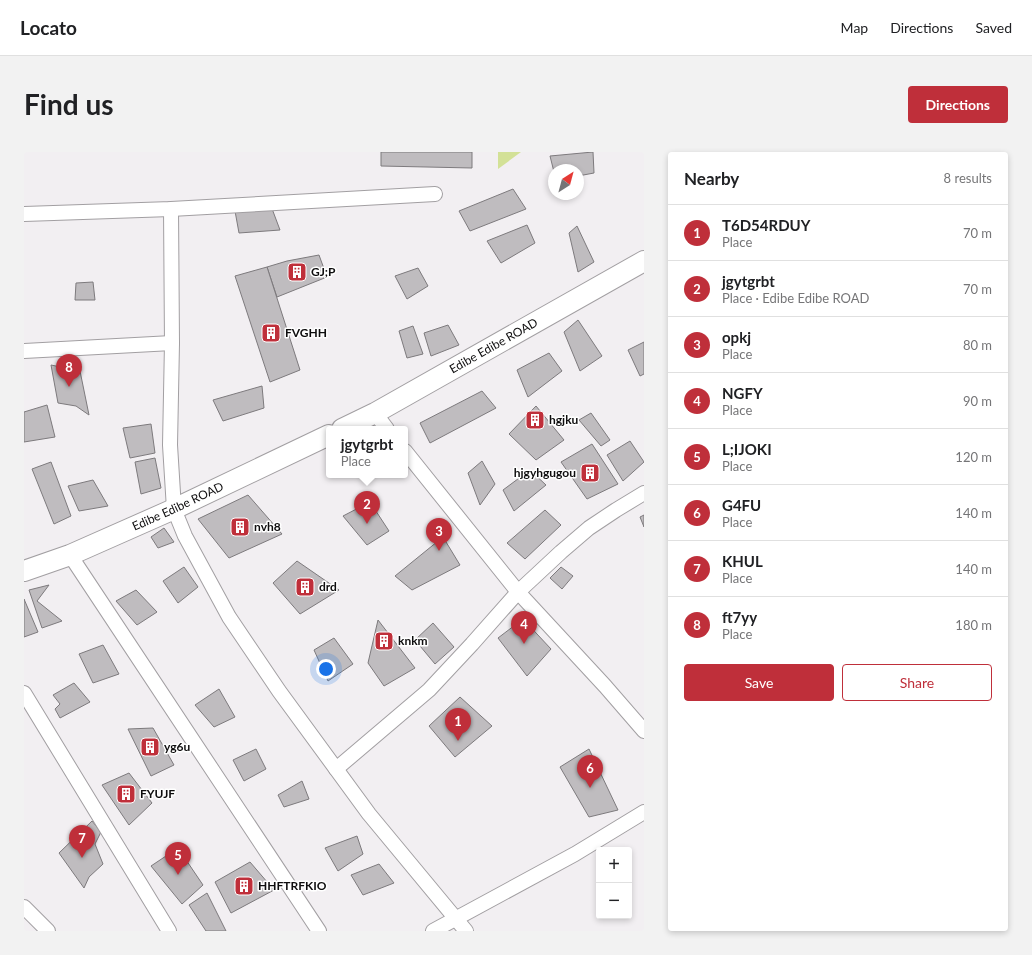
<!DOCTYPE html>
<html lang="en">
<head>
<meta charset="utf-8">
<style>
  :root { --surface:#fff; --page:#f2f2f2; --text:#202124; --muted:#757577; --line:#e0e0e0; --accent:#bf2f3a }
  body { margin:0; font-family:Lato,sans-serif; background:var(--page); color:var(--text) }
  .controls { position:absolute; right:12px; bottom:12px; display:grid; overflow:hidden; border-radius:4px; box-shadow:0 2px 6px #0003 }
  .controls button { width:36px; height:36px; display:grid; place-items:center; padding:0; border:0; border-bottom:1px solid var(--line); background:var(--surface); color:var(--text); font:20px sans-serif }
  .compass { position:absolute; left:524px; top:12px; width:36px; height:36px; border-radius:50%; background:var(--surface); box-shadow:0 2px 6px #0003; rotate:36deg }
  .you { position:absolute; left:302px; top:517px; width:14px; height:14px; margin:-10px; border:3px solid #fff; border-radius:50%; background:#1a73e8; box-shadow:0 0 0 6px #1a73e833 }
  .badge { display:grid; place-items:center; width:26px; height:26px; border-radius:50%; background:var(--accent); color:#fff; font-size:13px; font-weight:700 }
  .pin { position:absolute; translate:-50% -33px; filter:drop-shadow(0 1px 2px #0008) }
  .pin::after { content:''; position:absolute; top:21px; width:14px; height:12px; background:inherit; clip-path:polygon(0 0,100% 0,50% 100%) }
  .popup { position:absolute; left:302px; top:274px; width:82px; height:52px; box-sizing:border-box; display:grid; place-content:center; border-radius:4px; background:var(--surface); filter:drop-shadow(0 1px 3px #0005); font-size:13px; white-space:nowrap; color:var(--muted) }
  .popup b { font-size:15px; color:var(--text) }
  .popup::after { content:''; position:absolute; left:50%; top:100%; margin-left:-8px; border:8px solid transparent; border-top-color:var(--surface) }
  .list { margin:0; padding:0; list-style:none }
  h2 { display:flex; justify-content:space-between; align-items:center; height:52px; margin:0; padding:0 16px; font-size:17px }
  h2 small { font-size:13px; font-weight:400; color:var(--muted) }
  .list li { display:grid; grid-template-columns:26px 1fr auto; gap:12px; align-items:center; box-sizing:border-box; height:56px; padding:0 16px; border-top:1px solid var(--line) }
  .list b { display:block; font-size:15px; white-space:nowrap }
  .list p { margin:0; font-size:13px; white-space:nowrap; color:var(--muted) }
  .list em { font-size:13px; font-style:normal; color:var(--muted) }
  .actions { display:flex; gap:8px; padding:12px 16px }
  .actions a { flex:1; padding:9px 0; border:1px solid var(--accent); border-radius:4px; text-align:center; font-size:14px; color:var(--accent) }
  .actions .main { background:var(--accent); color:#fff }
  .map { position:relative; flex:none; width:620px; height:779px; overflow:hidden; border-radius:4px }
  header { display:flex; align-items:center; gap:24px; box-sizing:border-box; height:56px; padding:0 20px; background:var(--surface); border-bottom:1px solid var(--line) }
  header strong { font-size:19px }
  nav { display:flex; gap:22px; margin-inline-start:auto; font-size:14px }
  .intro { display:flex; align-items:center; justify-content:space-between; box-sizing:border-box; height:96px; padding:0 24px }
  h1 { margin:0; font-size:28px }
  .button { padding:10px 18px; border-radius:4px; background:var(--accent); color:#fff; font-size:14px; font-weight:700 }
  main { display:flex; gap:24px; padding:0 24px }
  aside { flex:1; background:var(--surface); border-radius:4px; box-shadow:0 2px 6px #0003 }
  .map>svg:first-child { display:block }
  .green { fill:#d3e197 }
  .building { fill:#bfbcbf; stroke:#7d7a7d }
  .lines { fill:none; stroke-linecap:round; stroke-linejoin:round }
  .street-casing { stroke:#a29fa2; stroke-width:16 }
  .secondary-casing { stroke:#a29fa2; stroke-width:22 }
  .street { stroke:#fff; stroke-width:14 }
  .secondary { stroke:#fff; stroke-width:20 }
  .labels { text-anchor:middle; stroke-width:3; stroke-linejoin:round; paint-order:stroke }
  .poi-label { font-size:12px; font-weight:bold; fill:#0e0d0e; stroke:#fff; text-anchor:start }
  .street-label { font-size:12px; fill:#0e0d0e; stroke:#fff }
</style>
</head>
<body>
<header>
<strong>Locato</strong>
<nav><a>Map</a><a>Directions</a><a>Saved</a></nav>
</header>
<div class="intro"><h1>Find us</h1><a class="button">Directions</a></div>
<main>
<div class="map">
<svg width="620" height="779" viewBox="0 0 620 779">
  <rect width="100%" height="100%" fill="#f2eff2"/>
  <polygon class="green" points="474,0 497,0 474,17"/>
  <g class="building">
    <polygon points="357,0 448,0 448,16 357,14"/>
    <polygon points="569,0 570,21 554,24 554,18 530,18 530,20 526,4"/>
    <polygon points="489,37 502,57 446,79 435,59"/>
    <polygon points="247,54 256,78 215,81 211,59"/>
    <polygon points="503,73 511,91 477,111 463,89"/>
    <polygon points="553,74 570,110 554,120 545,81"/>
    <polygon points="295,103 303,125 253,145 243,115 263,109"/>
    <polygon points="243,115 276,218 246,230 211,124"/>
    <polygon points="394,116 404,134 383,147 371,124"/>
    <polygon points="69,130 71,148 51,148 52,131"/>
    <polygon points="554,168 578,204 556,219 540,180"/>
    <polygon points="424,173 435,193 407,204 400,181"/>
    <polygon points="389,174 399,202 383,206 375,179"/>
    <polygon points="620,190 620,222 616,224 604,198"/>
    <polygon points="525,201 538,219 504,245 493,218"/>
    <polygon points="27,213 56,219 65,263 52,254 34,251"/>
    <polygon points="238,234 240,256 199,269 189,248"/>
    <polygon points="458,239 472,256 406,291 396,271"/>
    <polygon points="23,253 31,285 0,290 0,260"/>
    <polygon points="512,254 540,288 512,308 485,282"/>
    <polygon points="567,261 586,288 577,294 555,268"/>
    <polygon points="127,272 131,301 106,306 99,276"/>
    <polygon points="606,289 620,310 599,329 583,303"/>
    <polygon points="568,292 594,332 563,347 537,310"/>
    <polygon points="131,306 137,336 117,342 111,310"/>
    <polygon points="458,309 471,332 456,353 444,321"/>
    <polygon points="27,310 47,364 30,372 8,317"/>
    <polygon points="506,318 522,333 490,359 479,338"/>
    <polygon points="69,328 84,354 55,359 44,334"/>
    <polygon points="224,343 258,382 205,406 174,367"/>
    <polygon points="346,350 365,379 343,393 319,364"/>
    <polygon points="521,358 537,373 501,407 483,391"/>
    <polygon points="620,363 620,375 616,365"/>
    <polygon points="140,376 150,390 134,396 127,385"/>
    <polygon points="419,385 436,413 388,438 371,424"/>
    <polygon points="273,409 315,438 276,462 249,431"/>
    <polygon points="160,415 174,435 154,451 139,429"/>
    <polygon points="537,415 549,424 538,437 526,426"/>
    <polygon points="25,433 13,449 38,469 18,476 5,438"/>
    <polygon points="112,438 133,460 113,473 92,449"/>
    <polygon points="0,447 14,480 0,485"/>
    <polygon points="499,467 527,497 503,524 474,486"/>
    <polygon points="354,468 391,516 360,534 344,511"/>
    <polygon points="409,471 430,495 411,512 391,488"/>
    <polygon points="310,486 329,512 304,529 290,498"/>
    <polygon points="79,493 95,522 69,531 55,502"/>
    <polygon points="50,531 66,550 36,566 31,557 36,552 29,543"/>
    <polygon points="195,537 211,565 190,575 171,553"/>
    <polygon points="436,545 468,574 431,605 405,574"/>
    <polygon points="129,576 150,613 127,624 104,577"/>
    <polygon points="232,597 242,617 220,629 209,608"/>
    <polygon points="565,597 594,658 565,665 536,615"/>
    <polygon points="105,621 128,651 105,673 78,633"/>
    <polygon points="278,629 285,647 260,655 254,643"/>
    <polygon points="68,669 77,680 71,692 79,712 65,725 60,736 35,701"/>
    <polygon points="333,684 339,702 314,719 301,696"/>
    <polygon points="154,696 179,733 158,752 127,714"/>
    <polygon points="226,710 250,738 207,761 191,730"/>
    <polygon points="355,712 370,731 339,743 327,723"/>
    <polygon points="183,741 202,779 182,779 165,753"/>
  </g>
  <g class="lines">
    <defs>
      <g id="street">
        <polyline points="147,57 148,191 146,293 150,357 161,384 205,465 255,539 345,662 442,779"/>
        <polyline points="0,62 147,57 411,42"/>
        <polyline points="0,199 148,191"/>
        <polyline points="351,261 363,277"/>
        <polyline points="381,299 494,440 581,534 620,579"/>
        <polyline points="46,403 295,779"/>
        <polyline points="0,541 145,779"/>
        <polyline points="312,617 405,538 448,492 494,440 537,400 565,376 592,358 620,341"/>
        <polyline points="0,755 24,779"/>
        <polyline points="409,779 551,702 620,660"/>
      </g>
      <g id="secondary">
        <path id="s1" d="M318,277L351,261L620,109"/>
        <path id="s2" d="M0,419L46,403L150,357L305,283"/>
      </g>
    </defs>
    <use href="#street" class="street-casing"/>
    <use href="#secondary" class="secondary-casing"/>
    <use href="#street" class="street"/>
    <use href="#secondary" class="secondary"/>
  </g>
  <defs>
    <symbol id="building-square" viewBox="-11 -11 22 22"><rect x="-9" y="-9" width="18" height="18" rx="4" fill="#bf2f3a" stroke="#fff"/><path d="M-4-6H4V6H1V3H-1V6H-4ZM-2.5-4.3h1.7v1.8h-1.7ZM.8-4.3h1.7v1.8H.8ZM-2.5-1h1.7V.8h-1.7ZM.8-1h1.7V.8H.8Z" fill="#fff"/></symbol>
  </defs>
  <g fill-rule="evenodd">
    <use href="#building-square" x="262" y="109" width="22" height="22"/>
    <use href="#building-square" x="236" y="170" width="22" height="22"/>
    <use href="#building-square" x="500" y="257" width="22" height="22"/>
    <use href="#building-square" x="555" y="310" width="22" height="22"/>
    <use href="#building-square" x="205" y="364" width="22" height="22"/>
    <use href="#building-square" x="270" y="424" width="22" height="22"/>
    <use href="#building-square" x="349" y="478" width="22" height="22"/>
    <use href="#building-square" x="115" y="584" width="22" height="22"/>
    <use href="#building-square" x="91" y="631" width="22" height="22"/>
    <use href="#building-square" x="209" y="723" width="22" height="22"/>
  </g>
  <g class="labels">
    <g class="poi-label">
      <text x="287" y="124">GJ;P</text>
      <text x="261" y="185">FVGHH</text>
      <text x="525" y="272">hgjku</text>
      <text x="552" y="325" text-anchor="end">hjgyhgugou</text>
      <text x="230" y="379">nvh8</text>
      <text x="295" y="439">drd</text>
      <text x="374" y="493">knkm</text>
      <text x="140" y="599">yg6u</text>
      <text x="116" y="646">FYUJF</text>
      <text x="234" y="738">HHFTRFKIO</text>
    </g>
    <g class="street-label">
      <text dy="4" stroke="none"><textPath href="#s1" startOffset="173">Edibe Edibe ROAD</textPath></text>
      <text dy="4" stroke="none"><textPath href="#s2" startOffset="167">Edibe Edibe ROAD</textPath></text>
    </g>
  </g>
</svg>
<div class="controls">
<button>+</button>
<button>−</button>
</div>
<svg class="compass" viewBox="-18 -18 36 36"><path d="M0-13l5 13h-10z" fill="#e53935"/><path d="M0 13l5-13h-10z" fill="#757577"/></svg>
<div class="you"></div>
<div class="pin badge" style="left:434px;top:589px">1</div>
<div class="pin badge" style="left:343px;top:372px">2</div>
<div class="popup"><b>jgytgrbt</b>Place</div>
<div class="pin badge" style="left:415px;top:399px">3</div>
<div class="pin badge" style="left:500px;top:492px">4</div>
<div class="pin badge" style="left:154px;top:723px">5</div>
<div class="pin badge" style="left:566px;top:636px">6</div>
<div class="pin badge" style="left:58px;top:706px">7</div>
<div class="pin badge" style="left:45px;top:235px">8</div>
</div>
<aside>
<h2>Nearby<small>8 results</small></h2>
<ul class="list">
<li><span class="badge">1</span><div><b>T6D54RDUY</b><p>Place</p></div><em>70 m</em></li>
<li><span class="badge">2</span><div><b>jgytgrbt</b><p>Place · Edibe Edibe ROAD</p></div><em>70 m</em></li>
<li><span class="badge">3</span><div><b>opkj</b><p>Place</p></div><em>80 m</em></li>
<li><span class="badge">4</span><div><b>NGFY</b><p>Place</p></div><em>90 m</em></li>
<li><span class="badge">5</span><div><b>L;IJOKI</b><p>Place</p></div><em>120 m</em></li>
<li><span class="badge">6</span><div><b>G4FU</b><p>Place</p></div><em>140 m</em></li>
<li><span class="badge">7</span><div><b>KHUL</b><p>Place</p></div><em>140 m</em></li>
<li><span class="badge">8</span><div><b>ft7yy</b><p>Place</p></div><em>180 m</em></li>
</ul>
<div class="actions"><a class="main">Save</a><a>Share</a></div>
</aside>
</main>
</body>
</html>
